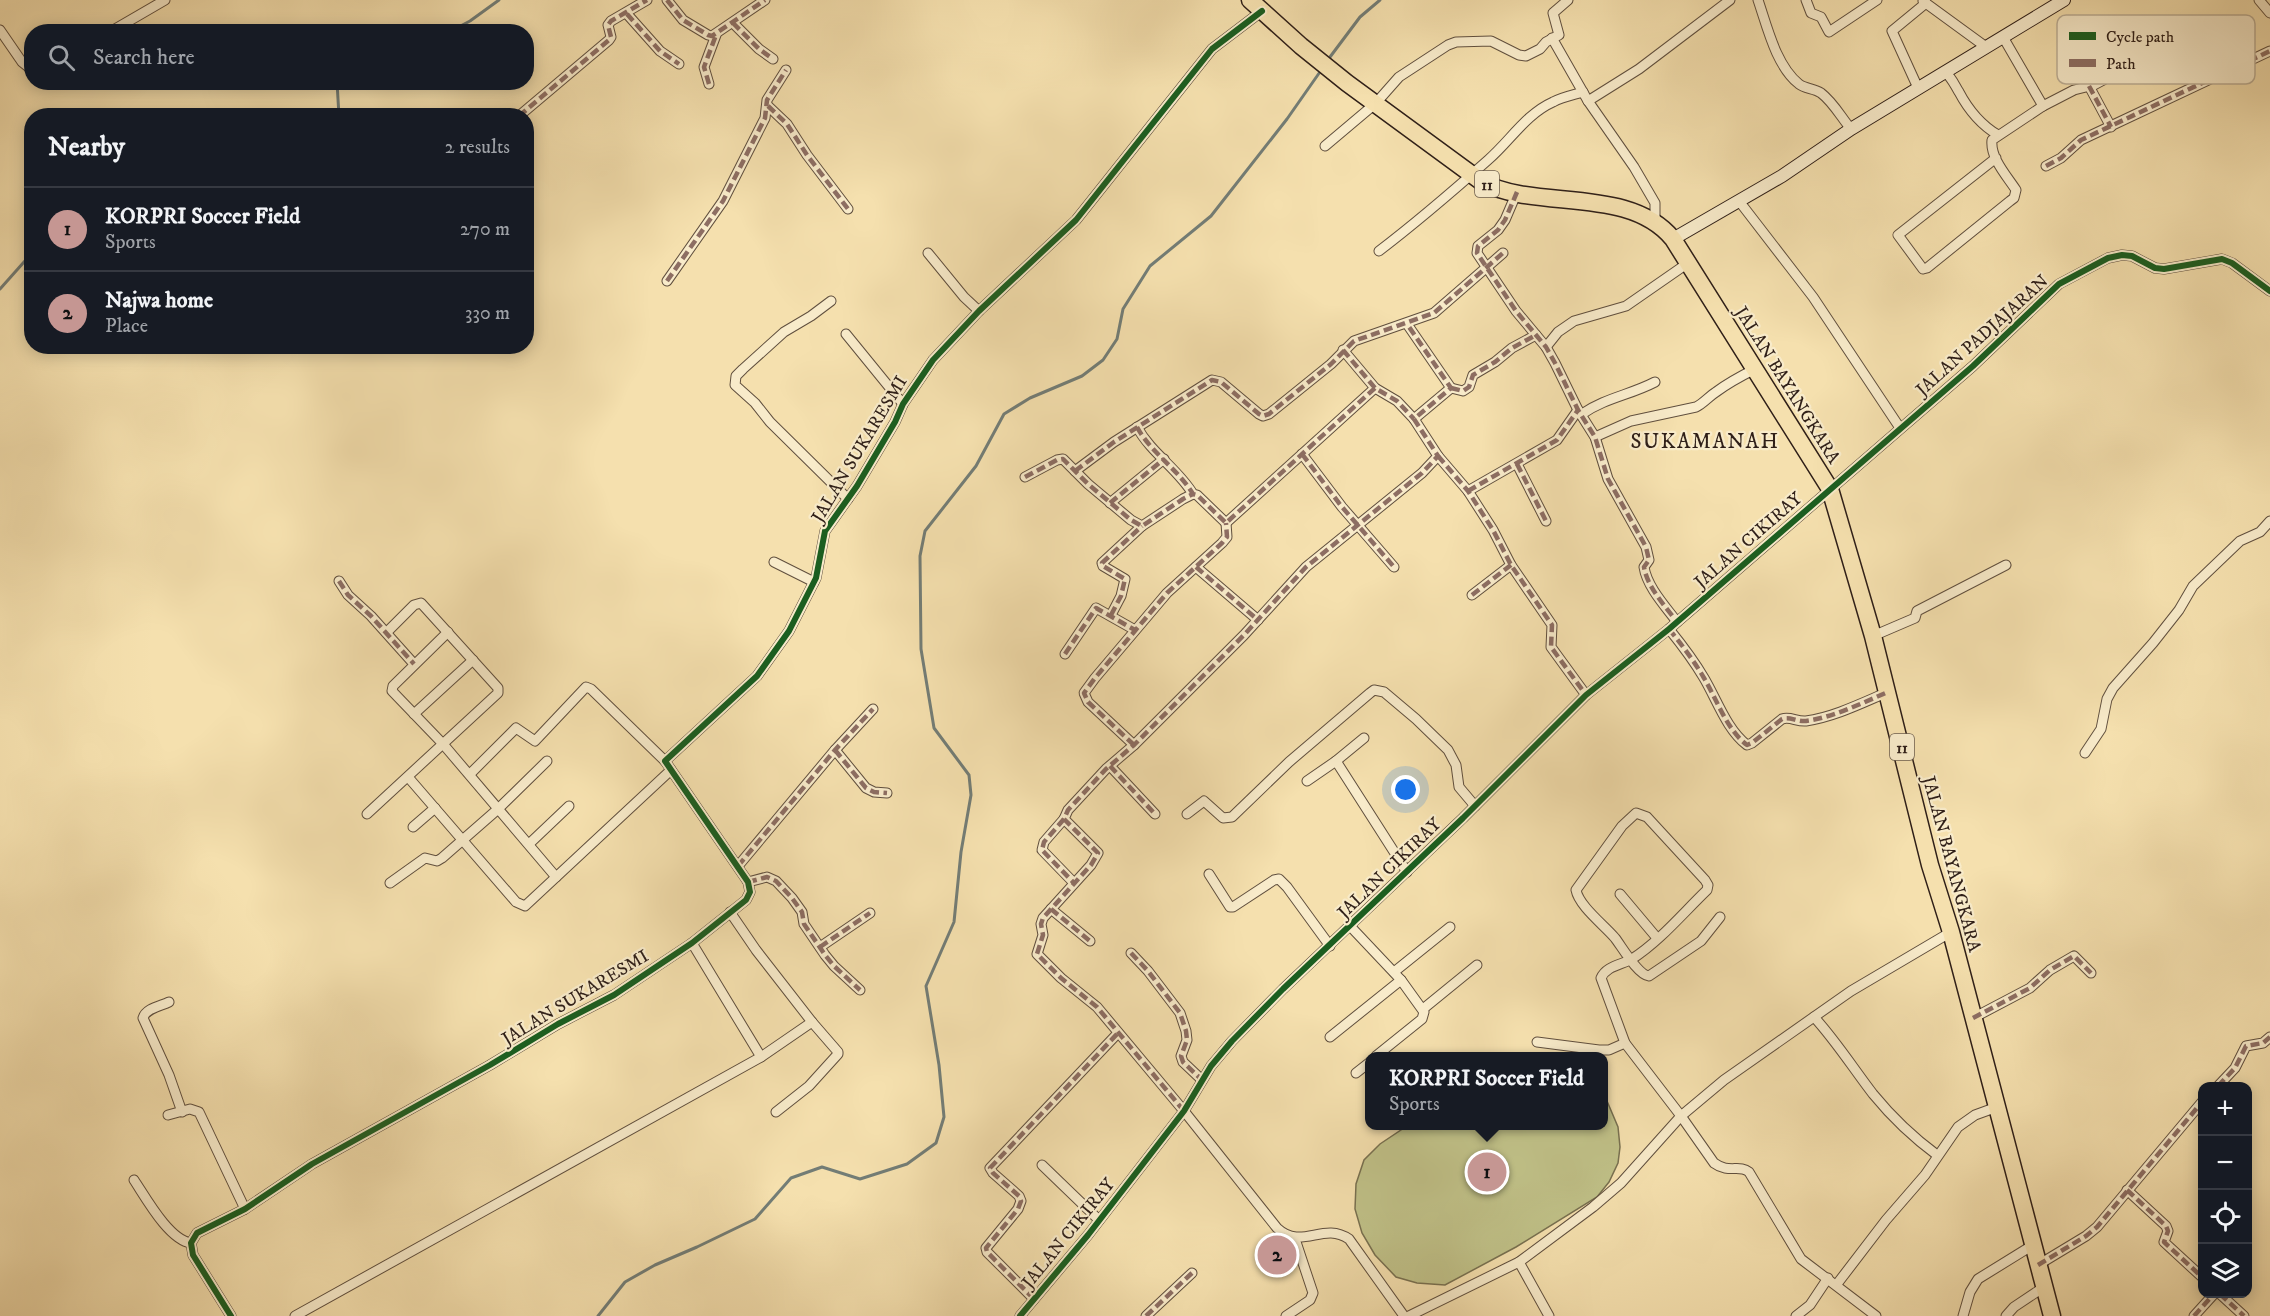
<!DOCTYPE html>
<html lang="en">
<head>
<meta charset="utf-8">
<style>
  :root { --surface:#171b24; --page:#20242c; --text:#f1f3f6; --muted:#9ea1a6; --line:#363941; --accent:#c59692 }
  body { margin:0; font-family:"IM FELL DW Pica",serif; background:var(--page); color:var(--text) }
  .controls { position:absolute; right:18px; bottom:18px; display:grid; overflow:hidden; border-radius:12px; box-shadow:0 3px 15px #0003 }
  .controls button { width:54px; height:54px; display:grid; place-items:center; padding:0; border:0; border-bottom:2px solid var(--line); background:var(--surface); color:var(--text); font:30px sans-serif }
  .you { position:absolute; left:1406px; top:790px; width:21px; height:21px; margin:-15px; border:4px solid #fff; border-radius:50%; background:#1a73e8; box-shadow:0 0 0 9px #1a73e833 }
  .badge { display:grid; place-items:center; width:39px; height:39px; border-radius:50%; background:var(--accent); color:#111; font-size:20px; font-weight:700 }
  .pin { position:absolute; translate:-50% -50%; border:3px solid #fff; box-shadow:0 2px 6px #0006 }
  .popup { position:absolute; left:1365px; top:1052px; width:243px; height:78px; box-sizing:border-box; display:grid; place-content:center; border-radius:12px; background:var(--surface); filter:drop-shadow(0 2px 4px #0005); font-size:20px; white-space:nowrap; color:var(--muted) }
  .popup b { font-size:22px; color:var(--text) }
  .popup::after { content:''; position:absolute; left:50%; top:100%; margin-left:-12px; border:12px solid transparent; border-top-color:var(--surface) }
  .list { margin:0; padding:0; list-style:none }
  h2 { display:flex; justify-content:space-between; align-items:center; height:78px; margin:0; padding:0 24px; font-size:26px }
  h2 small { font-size:20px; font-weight:400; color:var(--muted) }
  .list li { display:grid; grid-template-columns:39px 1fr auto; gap:18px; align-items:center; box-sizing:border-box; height:84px; padding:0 24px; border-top:2px solid var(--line) }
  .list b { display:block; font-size:22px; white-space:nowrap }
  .list p { margin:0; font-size:20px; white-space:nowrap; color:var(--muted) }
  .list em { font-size:20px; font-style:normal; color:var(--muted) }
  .icon { flex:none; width:33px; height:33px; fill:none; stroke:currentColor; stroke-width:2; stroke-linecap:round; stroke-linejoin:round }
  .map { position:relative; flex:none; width:2270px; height:1316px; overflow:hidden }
  .search { position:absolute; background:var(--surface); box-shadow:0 3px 15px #0003; left:24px; top:24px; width:510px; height:66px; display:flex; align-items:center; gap:15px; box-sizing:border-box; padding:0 21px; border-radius:24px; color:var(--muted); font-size:22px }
  .panel { position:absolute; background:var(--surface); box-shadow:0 3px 15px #0003; left:24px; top:108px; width:510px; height:246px; border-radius:24px }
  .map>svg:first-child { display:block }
  .garden { fill:#c0c188; stroke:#787050; stroke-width:1.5 }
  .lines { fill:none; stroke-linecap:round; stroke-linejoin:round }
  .stream { stroke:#737d76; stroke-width:3 }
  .street-casing { stroke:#604f3e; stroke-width:11 }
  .secondary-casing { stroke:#2f1f18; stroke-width:14 }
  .highway-casing { stroke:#2f1f18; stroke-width:19 }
  .street { stroke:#f8ebca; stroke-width:9 }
  .secondary { stroke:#f8ebca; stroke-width:12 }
  .highway { stroke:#f5e0ae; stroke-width:16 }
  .quiet { stroke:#8d6e63; stroke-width:4.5; stroke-dasharray:9 4.5; stroke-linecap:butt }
  .cycleway-casing { stroke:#f8ebca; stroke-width:10 }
  .cycleway { stroke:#1b5e20; stroke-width:6 }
  .labels { text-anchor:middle; stroke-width:4.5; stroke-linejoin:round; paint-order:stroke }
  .shield { fill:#f8ebca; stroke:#6b5c4d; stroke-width:1.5 }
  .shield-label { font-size:16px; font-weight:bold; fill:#2f1f18 }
  .street-label { font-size:18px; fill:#2f1f18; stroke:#f8ebca }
  .quarter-label { font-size:21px; letter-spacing:1.5px; fill:#2f1f18; stroke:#f8ebca }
  .key { fill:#f8ebca; stroke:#bcae95; stroke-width:1.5 }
  .key-label { font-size:16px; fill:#2f1f18 }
</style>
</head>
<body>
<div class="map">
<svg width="2270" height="1316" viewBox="0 0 2270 1316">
  <rect width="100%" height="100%" fill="#f5e0ae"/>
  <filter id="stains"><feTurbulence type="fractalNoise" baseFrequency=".00333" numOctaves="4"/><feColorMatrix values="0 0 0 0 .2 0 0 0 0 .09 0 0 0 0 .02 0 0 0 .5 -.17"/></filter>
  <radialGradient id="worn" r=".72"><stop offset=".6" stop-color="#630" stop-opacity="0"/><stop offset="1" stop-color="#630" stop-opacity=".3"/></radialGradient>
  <polygon class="garden" points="1604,1094 1618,1127 1620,1147 1618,1163 1609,1182 1597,1197 1516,1247 1445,1285 1417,1283 1396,1277 1375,1255 1362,1233 1355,1209 1356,1184 1364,1160 1380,1144 1407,1126 1604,1126"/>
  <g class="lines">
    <g class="stream">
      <polyline points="449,32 470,21 499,0"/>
      <polyline points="1327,61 1360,17 1380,0"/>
      <polyline points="337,82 339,116"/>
      <polyline points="0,289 32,253"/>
      <polyline points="598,1316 625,1282 655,1265 697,1247 755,1219 791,1178 822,1167 860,1179 907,1164 936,1143 944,1117 939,1065 926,986 954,922 961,852 971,795 969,775 934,728 921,649 920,556 925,531 976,466 1004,414 1030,398 1082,376 1103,360 1117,339 1123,309 1150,266 1211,216 1287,119 1322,69"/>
    </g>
    <defs>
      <g id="street">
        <polyline points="667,0 683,20 708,35 712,36 765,0"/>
        <path d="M1758,0C1767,26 1776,66 1799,84C1805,89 1814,88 1821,93C1833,102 1841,117 1851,129"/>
        <polyline points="1806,0 1811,13 1821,17 1829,32 1877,0"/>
        <polyline points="2259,0 2270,13"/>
        <polyline points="1923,1 1986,47"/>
        <polyline points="627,14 660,51 679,64"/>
        <polyline points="733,23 759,49 773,59"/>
        <polyline points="0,30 22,62 32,70"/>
        <polyline points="110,32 165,0"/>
        <polyline points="1552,38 1588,101 1634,167 1655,203 1655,221"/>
        <path d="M1945,72C1952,78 1954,84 1959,92C1968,109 1981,125 1998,135"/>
        <polyline points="709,84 704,67 716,35"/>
        <polyline points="2089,86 2111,127"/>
        <polyline points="1918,88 1892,31 1926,3"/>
        <polyline points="1588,101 1639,69 1730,0"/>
        <polyline points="768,106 787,124 807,155 848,209"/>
        <polyline points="2043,106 2074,90 2094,85 2111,76"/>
        <polyline points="519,116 609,40 611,37 608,25 611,21 647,0"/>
        <polyline points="1325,146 1376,103 1399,77 1448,45 1456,42 1491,41 1519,55 1526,56 1540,49 1546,42 1559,35 1553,13 1568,0"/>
        <path d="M1996,158L1898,235L1923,269L1927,268L2010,201L2014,198L2016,190C2007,176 1990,158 1992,140L2043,106L2003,37"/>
        <polyline points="2046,166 2061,158 2081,140 2270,51"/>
        <path d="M1517,192L1505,220L1498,230L1478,246L1477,253L1516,311L1546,347L1555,363L1578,410L1595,437L1608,479L1646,547L1649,560L1644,567C1647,587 1666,607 1677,622"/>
        <polyline points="1739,201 1813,297 1900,428"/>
        <path d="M1379,251C1417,222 1453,191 1488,160C1510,141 1526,114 1553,102C1562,97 1573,95 1583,92"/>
        <polyline points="928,253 964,297 979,311"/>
        <polyline points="667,281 723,201 765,118 767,100 786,70"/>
        <polyline points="831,301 811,316 784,332 743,369 736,376 735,385 755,403 770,422 848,499"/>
        <polyline points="846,334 903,404"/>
        <polyline points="1546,347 1558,332 1574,321 1626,306 1688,263"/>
        <polyline points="1343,350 1375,388 1397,401 1414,419"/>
        <polyline points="1451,388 1463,391 1469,387 1473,375 1495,362 1512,348 1536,335"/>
        <path d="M1582,414C1605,398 1630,395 1655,382"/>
        <path d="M1137,427C1151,453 1178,469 1193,494L1197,495L1226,523L1375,388"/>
        <path d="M1595,437L1631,421L1696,407C1704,403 1708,397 1716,392C1728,383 1741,376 1755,369"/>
        <polyline points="1302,454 1342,507 1394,567"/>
        <polyline points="1438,456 1468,491 1493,530 1511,565 1552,625 1551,647 1586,695"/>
        <polyline points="1517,464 1546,521"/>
        <polyline points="1075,471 1114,442 1212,380 1221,382 1259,414 1263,416 1269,414 1331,364 1354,341 1434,313 1503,253"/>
        <polyline points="1025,477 1057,460 1063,459 1088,484 1131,520 1142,526 1183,499 1193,494"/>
        <polyline points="1468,491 1557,440 1578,410"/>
        <polyline points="1110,503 1164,459"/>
        <polyline points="774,562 814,582"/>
        <polyline points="1196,567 1258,620"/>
        <polyline points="339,581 348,595 371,616 414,664"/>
        <polyline points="1472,595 1511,565"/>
        <polyline points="1111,615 1121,596 1125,579 1103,566 1102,563 1142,526"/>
        <path d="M1669,629C1682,645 1694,661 1704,678C1717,700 1727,730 1747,745L1752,743L1782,719C1790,716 1797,722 1806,721C1834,717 1862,703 1888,692"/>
        <polyline points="448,632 393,686 392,691 443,744 556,877"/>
        <polyline points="1873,636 1915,618 1917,611 2006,565"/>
        <polyline points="1065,654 1096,608 1135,630"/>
        <polyline points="414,714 473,660"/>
        <polyline points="1134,745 1088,702 1084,693 1095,678 1167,593 1222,543 1227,537 1226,523"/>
        <polyline points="835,750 866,788 874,792 887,793"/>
        <polyline points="2085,753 2101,729 2107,699 2113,688 2153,643 2179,610 2193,586 2240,541 2260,532 2270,521"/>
        <polyline points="1336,761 1407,872"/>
        <polyline points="1110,766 1155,814"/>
        <polyline points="470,774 516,728 535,741 586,687 591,689 665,761"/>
        <polyline points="408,777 516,902 525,906 671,770"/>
        <polyline points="1307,781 1336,761 1364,738"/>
        <polyline points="367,814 498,693 498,688 421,603 414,605 387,632"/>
        <polyline points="1187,814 1204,801 1223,818 1232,817 1289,762 1370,693 1374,690 1384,692 1416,719 1448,750 1456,765 1459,787 1475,806"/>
        <polyline points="1064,819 1044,842 1042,850 1074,883"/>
        <polyline points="413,827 435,808"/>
        <polyline points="529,844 569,806"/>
        <polyline points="738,866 835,750 873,709"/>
        <polyline points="1209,874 1230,907 1233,907 1274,880 1279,879 1287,887 1330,946"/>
        <polyline points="748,882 767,877 776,881 792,898 802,912 804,924 825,955 834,966 860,990"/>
        <polyline points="390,883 425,858 437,861 442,858 498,809 547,761"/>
        <polyline points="1620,894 1657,938"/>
        <polyline points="1051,909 1090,941"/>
        <path d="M1720,917L1701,941L1649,976C1638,975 1622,947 1615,938C1604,925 1579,906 1576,890L1622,826L1636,813L1647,817L1705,880L1708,885L1707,890C1683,913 1660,941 1632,959C1621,965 1606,966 1601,978L1625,1043L1681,1116L1714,1163C1729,1174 1739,1164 1749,1172L1801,1259L1876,1316"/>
        <polyline points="1350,926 1401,980 1424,1012 1422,1019 1376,1056"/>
        <polyline points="692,943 761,1057"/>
        <polyline points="820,947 870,913"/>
        <polyline points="1131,953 1148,971 1180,1013 1186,1031 1187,1040 1181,1056 1183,1062 1202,1080"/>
        <polyline points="1394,972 1450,927"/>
        <path d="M169,1002C161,1006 146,1008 143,1018L169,1075L182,1112"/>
        <polyline points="1423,1009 1477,965"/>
        <path d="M1814,1017C1836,1041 1853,1068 1873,1094C1891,1116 1914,1138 1937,1155"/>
        <polyline points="1973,1018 2030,988 2050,970 2074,956 2091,973"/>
        <polyline points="1330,1037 1401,980"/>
        <polyline points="1537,1042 1599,1050 1609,1050 1625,1043"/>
        <polyline points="1356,1073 1370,1062"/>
        <polyline points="2218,1086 2235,1068 2246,1046 2263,1043 2270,1037"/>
        <polyline points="776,1112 809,1086 838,1054 838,1052 812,1022"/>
        <polyline points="168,1115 190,1109 199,1112 245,1209"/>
        <polyline points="1042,1165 1099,1220"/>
        <path d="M134,1180C146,1198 169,1240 191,1243"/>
        <polyline points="2127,1190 2166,1226 2168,1231 2164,1242 2202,1277"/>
        <polyline points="1519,1262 1549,1316"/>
        <polyline points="2038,1265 2086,1236 2097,1227 2202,1102"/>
        <polyline points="1837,1284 1886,1220 1925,1175 1958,1127 1975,1115 1997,1107"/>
        <polyline points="2220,1294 2244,1316"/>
        <polyline points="1034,1299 987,1252 986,1248 1018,1209 1021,1201 1019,1196 993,1173 990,1168 1118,1033"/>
        <polyline points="231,1316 193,1255 191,1243 197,1233 245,1209 312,1164 490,1065 558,1024 614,995 692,943 746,900 750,892 748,882 665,761 757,676 789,631 816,578 825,531 857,486 895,422 903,404 933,360 979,311 1076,220 1212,49 1262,11"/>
        <polyline points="295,1316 761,1057 812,1022 756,950 730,912"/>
        <polyline points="1020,1316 1088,1235 1184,1111 1211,1066 1232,1041 1283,989 1463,818 1586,695 1669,629 1973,366 2059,284 2108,258 2122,255 2132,256 2155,268 2164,269 2222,259 2232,263 2270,291"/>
        <polyline points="1146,1316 1192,1273"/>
        <polyline points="1286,1316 1310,1300 1313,1293 1295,1239"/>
        <path d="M1404,1316L1349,1239C1323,1221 1302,1251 1277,1228L1184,1111L1097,1007L1061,978L1037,954L1043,935L1041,924L1043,918L1091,865L1098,853L1064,819L1068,810L1106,769L1134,745L1244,635L1306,567L1422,473L1438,456L1414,419L1451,388L1407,324"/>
        <polyline points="1409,1316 1519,1262 1593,1207 1621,1183 1681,1116 1724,1080 1851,991 1951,932"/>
        <polyline points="1796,1316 1810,1305 1828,1278"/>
        <polyline points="1963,1316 1970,1292 1978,1279 2033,1245"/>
        <polyline points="2006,1316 2014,1307 2044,1287"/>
        <polyline points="2194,1316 2214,1294"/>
      </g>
      <polyline id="secondary" points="1673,239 1782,176 1851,129 2064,0"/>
      <path id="highway" d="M1250,0L1301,46L1347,83L1482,182C1536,211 1629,185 1673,239L1830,489L1873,636L1930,865L1951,932L2052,1316"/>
    </defs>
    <use href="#street" class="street-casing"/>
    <use href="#secondary" class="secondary-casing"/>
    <use href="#highway" class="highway-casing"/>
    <use href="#street" class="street"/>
    <use href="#secondary" class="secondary"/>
    <use href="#highway" class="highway"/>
    <g class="quiet">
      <polyline points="667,0 683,20 708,35 712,36 765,0"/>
      <polyline points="627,14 660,51 679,64"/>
      <polyline points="733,23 759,49 773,59"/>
      <polyline points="709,84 704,67 716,35"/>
      <polyline points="2089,86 2111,127"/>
      <polyline points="768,106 787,124 807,155 848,209"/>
      <polyline points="519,116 609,40 611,37 608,25 611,21 647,0"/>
      <polyline points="2046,166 2061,158 2081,140 2270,51"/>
      <path d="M1517,192L1505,220L1498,230L1478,246L1477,253L1516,311L1546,347L1555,363L1578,410L1595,437L1608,479L1646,547L1649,560L1644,567C1647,587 1666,607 1677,622"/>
      <polyline points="667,281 723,201 765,118 767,100 786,70"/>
      <polyline points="1343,350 1375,388 1397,401 1414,419"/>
      <polyline points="1451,388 1463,391 1469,387 1473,375 1495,362 1512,348 1536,335"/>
      <path d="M1137,427C1151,453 1178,469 1193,494L1197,495L1226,523L1375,388"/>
      <polyline points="1302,454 1342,507 1394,567"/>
      <polyline points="1438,456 1468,491 1493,530 1511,565 1552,625 1551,647 1586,695"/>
      <polyline points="1517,464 1546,521"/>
      <polyline points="1075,471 1114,442 1212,380 1221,382 1259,414 1263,416 1269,414 1331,364 1354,341 1434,313 1503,253"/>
      <polyline points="1025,477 1057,460 1063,459 1088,484 1131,520 1142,526 1183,499 1193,494"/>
      <polyline points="1468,491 1557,440 1578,410"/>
      <polyline points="1110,503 1164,459"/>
      <polyline points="1196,567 1258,620"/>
      <polyline points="339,581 348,595 371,616 414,664"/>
      <polyline points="1472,595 1511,565"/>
      <polyline points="1111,615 1121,596 1125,579 1103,566 1102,563 1142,526"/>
      <path d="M1669,629C1682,645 1694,661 1704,678C1717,700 1727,730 1747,745L1752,743L1782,719C1790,716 1797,722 1806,721C1834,717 1862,703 1888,692"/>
      <polyline points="1065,654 1096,608 1135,630"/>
      <polyline points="1134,745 1088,702 1084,693 1095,678 1167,593 1222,543 1227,537 1226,523"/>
      <polyline points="835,750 866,788 874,792 887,793"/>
      <polyline points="1110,766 1155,814"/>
      <polyline points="1064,819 1044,842 1042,850 1074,883"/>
      <polyline points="738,866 835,750 873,709"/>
      <polyline points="748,882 767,877 776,881 792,898 802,912 804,924 825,955 834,966 860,990"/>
      <polyline points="1051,909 1090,941"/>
      <polyline points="820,947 870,913"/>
      <polyline points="1131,953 1148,971 1180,1013 1186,1031 1187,1040 1181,1056 1183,1062 1202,1080"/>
      <polyline points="1973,1018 2030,988 2050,970 2074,956 2091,973"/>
      <polyline points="2218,1086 2235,1068 2246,1046 2263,1043 2270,1037"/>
      <polyline points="1184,1111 1097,1007 1061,978 1037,954 1043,935 1041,924 1043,918 1091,865 1098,853 1064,819 1068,810 1106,769 1134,745 1244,635 1306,567 1422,473 1438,456 1414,419 1451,388 1407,324"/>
      <polyline points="2127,1190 2166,1226 2168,1231 2164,1242 2202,1277"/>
      <polyline points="2038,1265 2086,1236 2097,1227 2202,1102"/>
      <polyline points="2220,1294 2244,1316"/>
      <polyline points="1034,1299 987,1252 986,1248 1018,1209 1021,1201 1019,1196 993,1173 990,1168 1118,1033"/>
      <polyline points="1146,1316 1192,1273"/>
      <polyline points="2194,1316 2214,1294"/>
    </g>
    <defs>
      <g id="cycleway">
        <polyline points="231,1316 193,1255 191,1243 197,1233 245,1209 312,1164 490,1065 558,1024 614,995 692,943 746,900 750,892 748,882 665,761 757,676 789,631 816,578 825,531 857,486 895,422 903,404 933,360 979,311 1076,220 1212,49 1262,11"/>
        <polyline points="1020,1316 1088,1235 1184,1111 1211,1066 1232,1041 1283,989 1463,818 1586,695 1669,629 1973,366 2059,284 2108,258 2122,255 2132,256 2155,268 2164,269 2222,259 2232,263 2270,291"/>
      </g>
    </defs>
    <use href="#cycleway" class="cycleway-casing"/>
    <use href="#cycleway" class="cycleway"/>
  </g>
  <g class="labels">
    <g class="shield">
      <rect x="1475" y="171" width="24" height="26" rx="4.5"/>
      <rect x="1890" y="734" width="24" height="26" rx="4.5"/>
    </g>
    <g class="shield-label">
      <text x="1487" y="190">11</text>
      <text x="1902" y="753">11</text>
    </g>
    <g class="street-label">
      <text transform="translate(1982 335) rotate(-42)" y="6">JALAN PADJAJARAN</text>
      <text transform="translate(1788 385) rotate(58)" y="6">JALAN BAYANGKARA</text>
      <text transform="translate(859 449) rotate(-59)" y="6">JALAN SUKARESMI</text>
      <text transform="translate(1748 540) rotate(-41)" y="6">JALAN CIKIRAY</text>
      <text transform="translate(1952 864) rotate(75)" y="6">JALAN BAYANGKARA</text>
      <text transform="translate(1389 868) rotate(-44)" y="6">JALAN CIKIRAY</text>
      <text transform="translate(575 997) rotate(-31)" y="6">JALAN SUKARESMI</text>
      <text transform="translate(1068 1233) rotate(-51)" y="6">JALAN CIKIRAY</text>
    </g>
    <g class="quarter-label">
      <text x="1705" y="448">SUKAMANAH</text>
    </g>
  </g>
  <rect x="2057" y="15" width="198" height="69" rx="9" class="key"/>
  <rect x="2069" y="32" width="27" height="8" fill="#1b5e20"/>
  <rect x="2069" y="59" width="27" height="8" fill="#8d6e63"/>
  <g class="key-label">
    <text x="2106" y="42">Cycle path</text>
    <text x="2106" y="69">Path</text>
  </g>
  <rect width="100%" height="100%" filter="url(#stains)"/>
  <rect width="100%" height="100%" fill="url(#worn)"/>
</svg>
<div class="controls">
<button>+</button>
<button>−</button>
<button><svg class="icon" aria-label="locate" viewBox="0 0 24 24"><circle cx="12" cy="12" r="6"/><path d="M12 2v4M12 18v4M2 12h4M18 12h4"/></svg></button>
<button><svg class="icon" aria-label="layers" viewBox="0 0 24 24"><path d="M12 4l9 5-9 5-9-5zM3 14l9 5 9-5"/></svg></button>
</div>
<div class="you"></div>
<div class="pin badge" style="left:1487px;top:1172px">1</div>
<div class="popup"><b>KORPRI Soccer Field</b>Sports</div>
<div class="pin badge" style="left:1277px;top:1255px">2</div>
<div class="search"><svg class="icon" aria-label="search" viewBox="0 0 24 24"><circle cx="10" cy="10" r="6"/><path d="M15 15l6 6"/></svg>Search here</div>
<section class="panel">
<h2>Nearby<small>2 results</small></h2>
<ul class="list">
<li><span class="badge">1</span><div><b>KORPRI Soccer Field</b><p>Sports</p></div><em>270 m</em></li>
<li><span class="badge">2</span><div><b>Najwa home</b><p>Place</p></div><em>330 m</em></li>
</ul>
</section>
</div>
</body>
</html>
